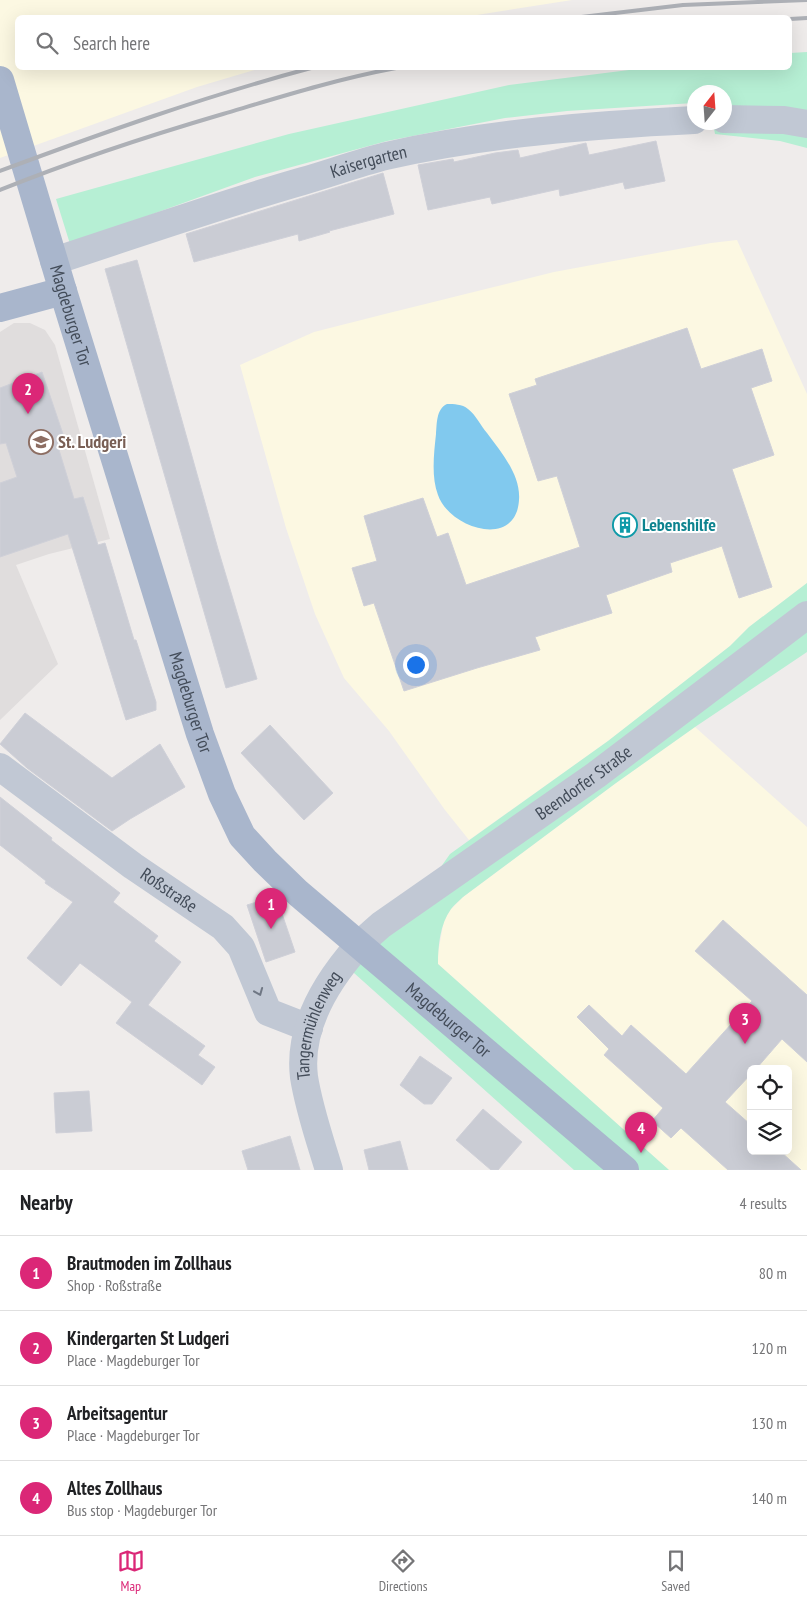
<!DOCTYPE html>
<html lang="en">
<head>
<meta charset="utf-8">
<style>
  :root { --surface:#fff; --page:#f2f2f2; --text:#202124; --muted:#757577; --line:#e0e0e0; --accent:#db2777 }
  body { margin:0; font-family:"PT Sans Narrow",sans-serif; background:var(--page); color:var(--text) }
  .controls { position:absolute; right:15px; bottom:15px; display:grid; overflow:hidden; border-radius:8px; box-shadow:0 5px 20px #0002 }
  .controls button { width:45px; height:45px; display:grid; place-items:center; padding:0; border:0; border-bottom:1px solid var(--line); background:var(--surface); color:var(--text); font:25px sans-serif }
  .compass { position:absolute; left:687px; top:85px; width:45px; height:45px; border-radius:50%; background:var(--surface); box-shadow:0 5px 20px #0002; rotate:17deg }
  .you { position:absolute; left:415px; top:664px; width:18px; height:18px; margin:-12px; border:4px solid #fff; border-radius:50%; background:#1a73e8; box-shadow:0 0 0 8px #1a73e833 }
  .badge { display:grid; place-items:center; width:32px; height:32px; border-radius:50%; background:var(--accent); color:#fff; font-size:16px; font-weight:700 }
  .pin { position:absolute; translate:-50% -41px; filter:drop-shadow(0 1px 2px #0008) }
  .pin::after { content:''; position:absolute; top:26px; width:18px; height:15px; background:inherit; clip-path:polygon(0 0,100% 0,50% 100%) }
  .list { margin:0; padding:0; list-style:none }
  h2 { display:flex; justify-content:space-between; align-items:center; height:65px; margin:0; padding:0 20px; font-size:21px }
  h2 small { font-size:16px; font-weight:400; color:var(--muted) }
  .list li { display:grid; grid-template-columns:32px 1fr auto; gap:15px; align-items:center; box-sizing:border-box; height:75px; padding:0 20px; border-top:1px solid var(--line) }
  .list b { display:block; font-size:19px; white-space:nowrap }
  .list p { margin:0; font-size:16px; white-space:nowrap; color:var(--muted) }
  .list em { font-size:16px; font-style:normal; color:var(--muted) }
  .icon { flex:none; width:28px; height:28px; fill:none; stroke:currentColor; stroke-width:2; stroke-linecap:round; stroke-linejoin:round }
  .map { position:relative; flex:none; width:807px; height:1170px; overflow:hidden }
  .search { position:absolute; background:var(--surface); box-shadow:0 5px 20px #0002; left:15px; right:15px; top:15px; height:55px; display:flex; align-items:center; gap:12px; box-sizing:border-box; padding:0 18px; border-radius:8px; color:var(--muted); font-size:19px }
  .sheet { height:365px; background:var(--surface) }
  nav { display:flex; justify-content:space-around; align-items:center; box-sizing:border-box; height:70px; border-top:1px solid var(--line); background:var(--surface); font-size:14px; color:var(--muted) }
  nav a { display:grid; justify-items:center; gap:2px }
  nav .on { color:var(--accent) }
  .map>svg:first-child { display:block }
  .commercial { fill:#fcf8e2; fill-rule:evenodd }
  .education { fill:#e0dddd }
  .green { fill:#b6efd4 }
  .water { fill:#81c9ee }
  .building { fill:#caccd4; stroke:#cfd0d8 }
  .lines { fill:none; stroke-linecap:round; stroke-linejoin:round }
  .minor { stroke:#c1c8d4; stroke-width:28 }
  .major { stroke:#a9b6cc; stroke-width:28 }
  .rail { stroke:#adb0b6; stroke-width:4 }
  .oneway { stroke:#6f7784 }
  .labels { text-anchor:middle; stroke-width:4; stroke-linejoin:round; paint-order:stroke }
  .street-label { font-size:18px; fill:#434c59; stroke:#fff }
  .education-label { font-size:18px; font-weight:bold; fill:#785e54; stroke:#fff; text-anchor:start }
  .culture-label { font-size:18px; font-weight:bold; fill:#0d838f; stroke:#fff; text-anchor:start }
</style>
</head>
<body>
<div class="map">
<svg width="807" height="1170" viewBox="0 0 807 1170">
  <rect width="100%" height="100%" fill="#efeceb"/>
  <g class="commercial">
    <polygon points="0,0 572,0 458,18 18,18 18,68 261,68 197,87 0,158"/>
    <polygon points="737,240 807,394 807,583 749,627 730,646 608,741 469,840 445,810 389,731 344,678 315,614 286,528 240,365 314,332 385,314 554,272 711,243"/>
    <path d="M695,727L807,827V1170H669L438,964V953L444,920L451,909L463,897L616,783ZM751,1069H788V1151H751Z"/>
  </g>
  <polygon class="education" points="14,323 30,323 45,330 55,345 110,539 49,554 16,565 58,664 0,720 0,332"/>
  <g class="green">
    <polygon points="807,52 807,148 780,141 715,134 713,123 724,122 724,92 694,92 694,103 567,111 505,118 387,141 255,177 70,244 56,199 289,134 509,85 645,68 790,68 790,53"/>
    <path d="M807,583V652L695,727L616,783L463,897C459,901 454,905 451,909C440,924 438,946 438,964L669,1170H574L335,956L438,871L450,854L608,741L730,646L749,627Z"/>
  </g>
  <path class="water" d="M447,404C454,404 462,404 468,409C476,415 481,426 487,433C501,452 521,475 519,500C516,550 449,528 438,495C431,477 434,453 436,434C437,424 436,409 447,404Z"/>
  <g class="building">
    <polygon points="656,141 665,181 625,189 623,182 560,196 559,189 492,204 490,197 428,210 418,165 453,159 454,162 495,153 518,150 520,158 586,143 589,155"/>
    <polygon points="383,173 394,214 329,231 330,232 299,241 298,234 194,262 186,234"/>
    <polygon points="137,260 218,549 257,679 226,688 105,269"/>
    <polygon points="687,328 701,369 762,349 772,381 751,388 774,455 732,469 772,587 739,598 722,546 670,563 672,572 606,595 612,613 535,637 540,650 477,668 404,691 374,603 364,606 352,568 377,561 364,516 423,498 437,537 448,533 466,585 580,547 557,476 538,481 509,394 537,385 535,379"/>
    <polygon points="42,372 67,446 59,450 74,499 83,497 98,545 105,543 134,640 136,640 156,702 156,710 126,720 68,534 0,557 0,483 17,477 6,443 0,444 0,388"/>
    <polygon points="25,713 112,778 160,744 185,787 130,819 112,831 27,768 0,744"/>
    <polygon points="270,725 333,793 304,820 241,753"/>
    <polygon points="0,797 52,838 51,840 120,893 113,902 158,936 154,941 181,962 148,1005 205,1046 198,1055 215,1067 202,1085 116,1023 132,1002 80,963 61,986 27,958 73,902 45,883 46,881 0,845"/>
    <polygon points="276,896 295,952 266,962 247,905"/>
    <polygon points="723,920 807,995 807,1062 782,1039 756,1069 751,1069 751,1074 725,1102 751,1125 751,1151 780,1151 801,1170 728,1170 681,1128 671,1138 652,1121 663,1108 604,1055 609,1049 577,1017 589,1005 622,1036 631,1025 686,1074 752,1001 695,951"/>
    <polygon points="420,1056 452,1078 432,1104 424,1104 400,1085"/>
    <polygon points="89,1091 92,1131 56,1133 54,1093"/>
    <polygon points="483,1109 522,1142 498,1170 491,1170 456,1140"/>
    <polygon points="290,1136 300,1170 248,1170 242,1151"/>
    <polygon points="400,1141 408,1170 369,1170 364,1150"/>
  </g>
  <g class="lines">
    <g class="minor">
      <polyline points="724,119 784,120 807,124"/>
      <path id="s1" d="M54,261C137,234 219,205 303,181C331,173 358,163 386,156C487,133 592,125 694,120"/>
      <path id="s2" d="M0,767L133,866L223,927L241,947L268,1012L309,1028"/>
      <path id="s3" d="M329,1170C320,1140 309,1109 304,1077C298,1028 327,981 358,946C365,939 373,932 381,925L596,775L807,615"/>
    </g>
    <g class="major">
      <path id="s4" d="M0,80L63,291L200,734L222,794L242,836L265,861L298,893L625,1170"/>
      <polyline points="0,308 63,291"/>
    </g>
    <g class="rail">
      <polyline points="573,18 683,5 807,0"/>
      <polyline points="790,19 807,18"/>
      <path d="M0,171C102,133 206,96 311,68"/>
      <path d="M0,190C72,161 148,136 223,114C280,97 337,79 396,68"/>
    </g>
  </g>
  <defs><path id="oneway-chevron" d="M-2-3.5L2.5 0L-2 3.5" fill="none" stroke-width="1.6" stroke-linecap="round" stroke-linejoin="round" transform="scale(1.25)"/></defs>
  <use class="oneway" href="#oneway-chevron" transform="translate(259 992) rotate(68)"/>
  <defs>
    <symbol id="school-ring" viewBox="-11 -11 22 22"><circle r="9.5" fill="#fff" stroke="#8d6e63" stroke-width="1.5"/><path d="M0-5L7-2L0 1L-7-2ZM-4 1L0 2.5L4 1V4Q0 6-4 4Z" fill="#8d6e63"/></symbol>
    <symbol id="building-ring" viewBox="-11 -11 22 22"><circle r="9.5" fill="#fff" stroke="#0f9aa8" stroke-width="1.5"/><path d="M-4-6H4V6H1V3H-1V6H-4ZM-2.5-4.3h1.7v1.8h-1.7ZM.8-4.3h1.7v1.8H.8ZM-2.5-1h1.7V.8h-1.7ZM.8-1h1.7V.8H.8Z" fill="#0f9aa8"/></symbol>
  </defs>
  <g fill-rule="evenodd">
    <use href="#school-ring" x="27" y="428" width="28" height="28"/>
    <use href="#building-ring" x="611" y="511" width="28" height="28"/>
  </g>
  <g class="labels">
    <g class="street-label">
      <text dy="6" stroke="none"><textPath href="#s1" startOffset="330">Kaisergarten</textPath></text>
      <text dy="6" stroke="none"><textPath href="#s4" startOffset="246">Magdeburger Tor</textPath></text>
      <text dy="6" stroke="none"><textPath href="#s4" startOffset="651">Magdeburger Tor</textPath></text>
      <text dy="6" stroke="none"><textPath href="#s3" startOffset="521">Beendorfer Straße</textPath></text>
      <text dy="6" stroke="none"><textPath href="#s2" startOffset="209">Roßstraße</textPath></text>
      <text dy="6" stroke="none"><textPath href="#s4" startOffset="1071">Magdeburger Tor</textPath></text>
      <text dy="6" stroke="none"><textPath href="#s3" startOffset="151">Tangermühlenweg</textPath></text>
    </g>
    <g class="education-label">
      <text x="58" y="448">St. Ludgeri</text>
    </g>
    <g class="culture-label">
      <text x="642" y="531">Lebenshilfe</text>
    </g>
  </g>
</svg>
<div class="controls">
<button><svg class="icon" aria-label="locate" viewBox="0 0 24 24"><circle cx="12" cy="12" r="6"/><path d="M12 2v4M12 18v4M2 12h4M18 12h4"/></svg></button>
<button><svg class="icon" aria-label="layers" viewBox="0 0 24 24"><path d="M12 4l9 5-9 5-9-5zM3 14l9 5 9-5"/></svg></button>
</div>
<svg class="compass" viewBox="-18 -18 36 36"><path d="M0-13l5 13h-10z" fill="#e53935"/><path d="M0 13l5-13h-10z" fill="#757577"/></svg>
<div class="you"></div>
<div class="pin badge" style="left:271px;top:929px">1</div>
<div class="pin badge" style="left:28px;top:414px">2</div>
<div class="pin badge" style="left:745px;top:1044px">3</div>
<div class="pin badge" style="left:641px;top:1153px">4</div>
<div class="search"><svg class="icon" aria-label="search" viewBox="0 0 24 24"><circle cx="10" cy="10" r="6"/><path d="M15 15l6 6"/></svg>Search here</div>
</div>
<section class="sheet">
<h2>Nearby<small>4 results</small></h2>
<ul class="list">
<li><span class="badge">1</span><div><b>Brautmoden im Zollhaus</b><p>Shop · Roßstraße</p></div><em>80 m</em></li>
<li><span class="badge">2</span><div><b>Kindergarten St Ludgeri</b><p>Place · Magdeburger Tor</p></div><em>120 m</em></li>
<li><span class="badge">3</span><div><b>Arbeitsagentur</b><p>Place · Magdeburger Tor</p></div><em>130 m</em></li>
<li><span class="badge">4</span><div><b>Altes Zollhaus</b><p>Bus stop · Magdeburger Tor</p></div><em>140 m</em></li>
</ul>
</section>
<nav>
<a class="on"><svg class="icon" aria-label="map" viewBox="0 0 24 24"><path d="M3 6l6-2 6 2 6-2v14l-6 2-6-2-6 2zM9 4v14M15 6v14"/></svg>Map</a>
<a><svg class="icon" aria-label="directions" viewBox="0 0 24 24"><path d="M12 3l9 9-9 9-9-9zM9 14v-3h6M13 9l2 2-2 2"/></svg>Directions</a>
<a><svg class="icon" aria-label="saved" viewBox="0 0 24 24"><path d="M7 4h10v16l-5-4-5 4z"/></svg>Saved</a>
</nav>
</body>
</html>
